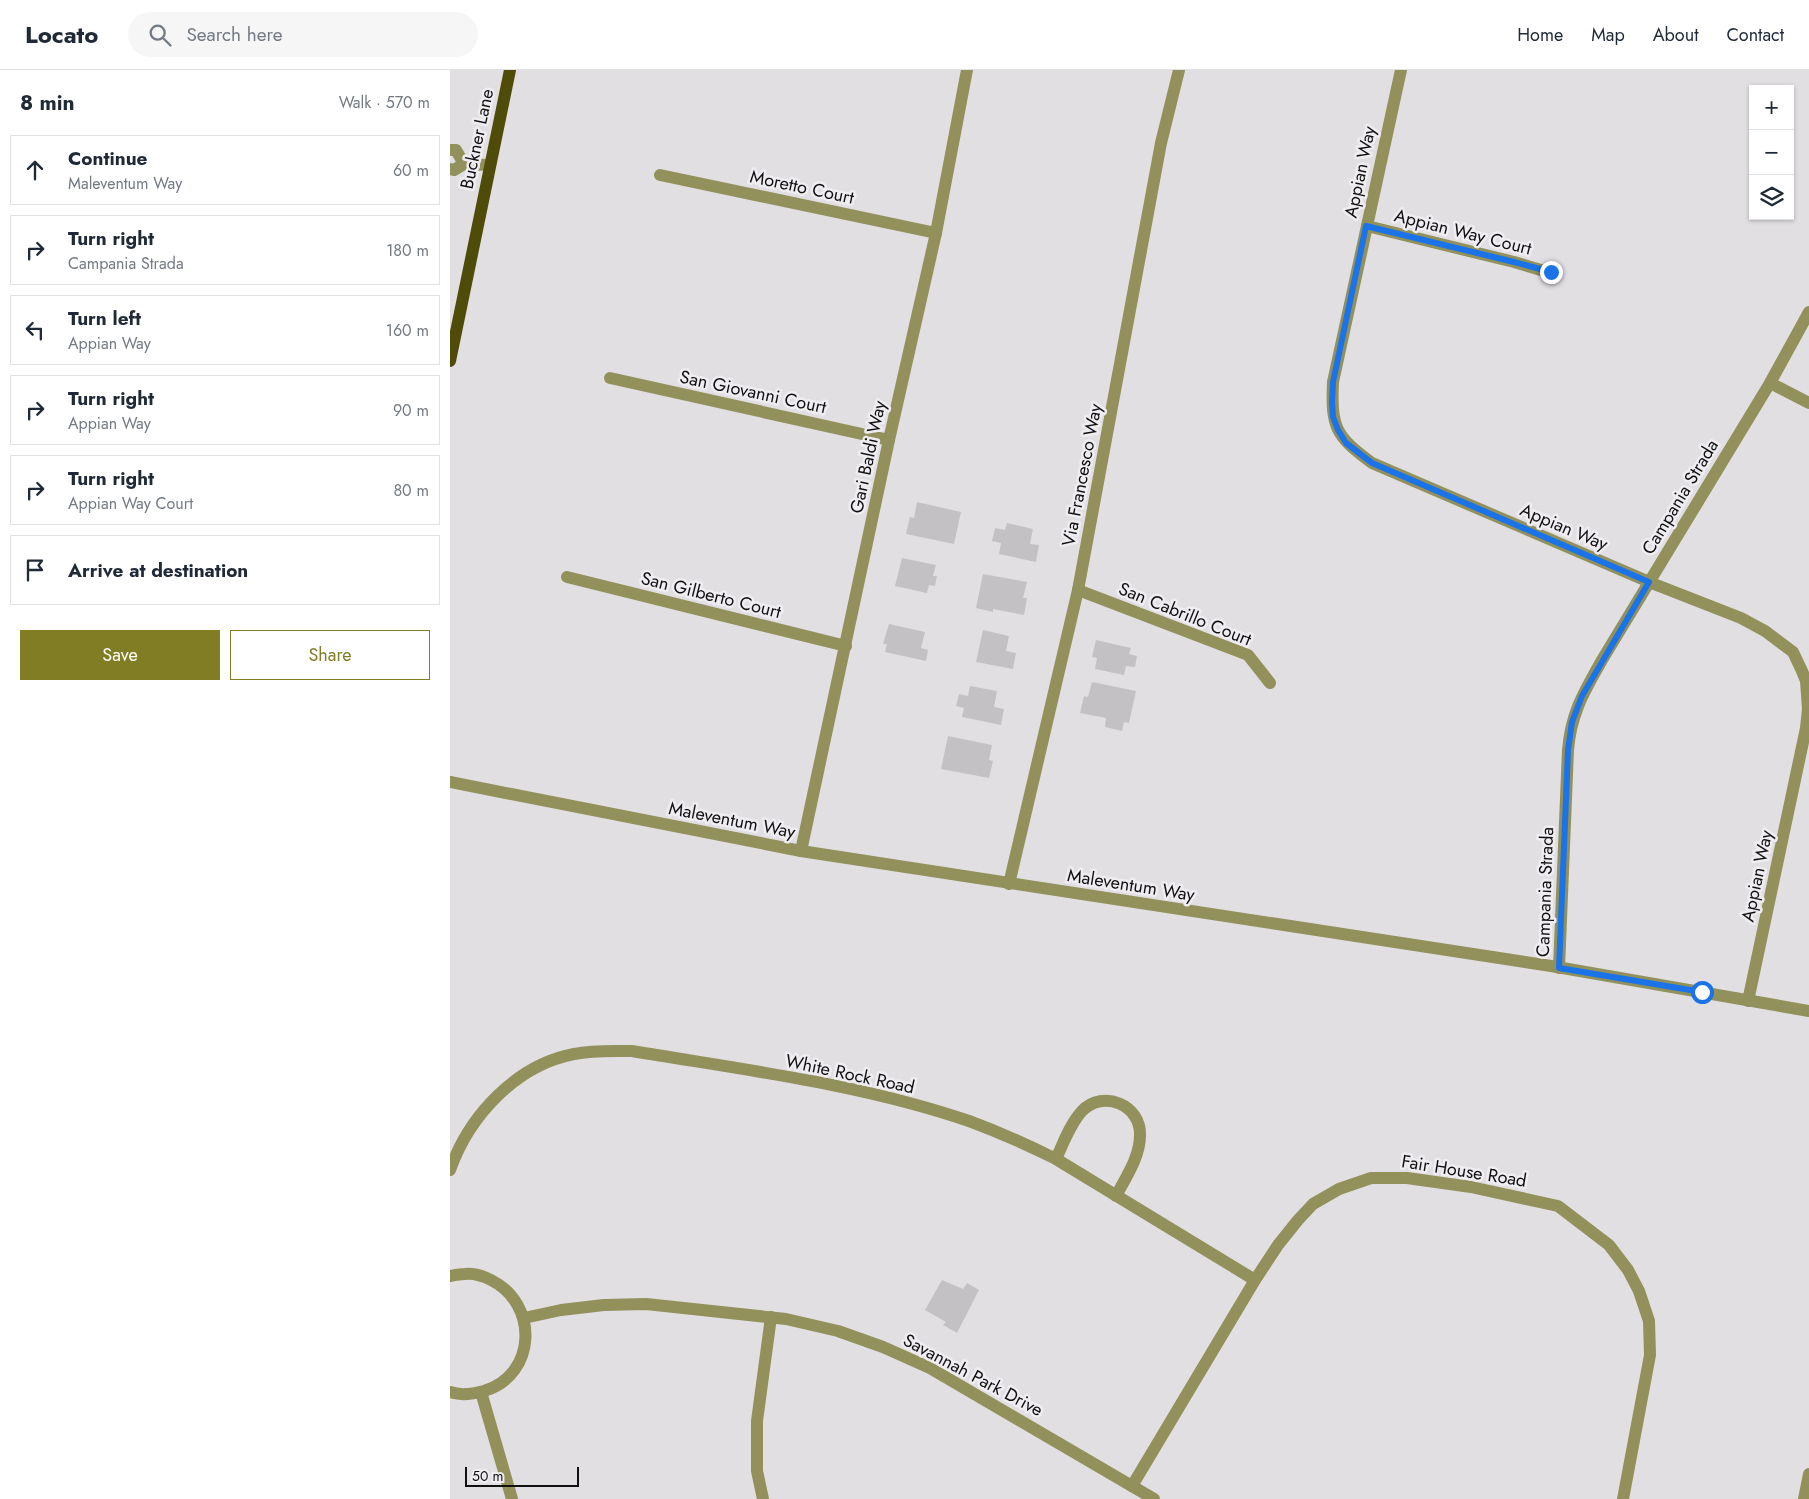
<!DOCTYPE html>
<html lang="en">
<head>
<meta charset="utf-8">
<style>
  :root { --surface:#fff; --page:#f6f6f7; --text:#1f2937; --muted:#747a83; --line:#e0e1e3; --accent:#807d24 }
  body { margin:0; font-family:Jost,sans-serif; background:var(--page); color:var(--text) }
  .controls { position:absolute; right:15px; top:15px; display:grid; overflow:hidden; border-radius:0px; box-shadow:0 1px 4px #0004 }
  .controls button { width:45px; height:45px; display:grid; place-items:center; padding:0; border:0; border-bottom:1px solid var(--line); background:var(--surface); color:var(--text); font:25px sans-serif }
  .scale { position:absolute; left:15px; bottom:12px; width:114px; box-sizing:border-box; padding-left:5px; border:2px solid #111011; border-top:0; font-size:14px; line-height:18px; white-space:nowrap; color:#111011; -webkit-text-stroke:4px #efedf1; paint-order:stroke }
  .stop { position:absolute; width:15px; height:15px; margin:-11px; border:4px solid #1a73e8; border-radius:50%; background:#fff }
  .stop.end { background:#1a73e8; border-color:#fff; box-shadow:0 1px 5px #0008 }
  .list { margin:0; padding:0; list-style:none }
  h2 { display:flex; justify-content:space-between; align-items:center; height:65px; margin:0; padding:0 20px; font-size:21px }
  h2 small { font-size:16px; font-weight:400; color:var(--muted) }
  .list li { display:grid; grid-template-columns:32px 1fr auto; gap:15px; align-items:center; box-sizing:border-box; height:70px; margin:0 10px 10px; padding:0 10px; border:1px solid var(--line); border-radius:0px }
  .list b { display:block; font-size:19px; white-space:nowrap }
  .list p { margin:0; font-size:16px; white-space:nowrap; color:var(--muted) }
  .list em { font-size:16px; font-style:normal; color:var(--muted) }
  .actions { display:flex; gap:10px; padding:15px 20px }
  .actions a { flex:1; padding:11px 0; border:1px solid var(--accent); border-radius:0px; text-align:center; font-size:18px; color:var(--accent) }
  .actions .main { background:var(--accent); color:#fff }
  .icon { flex:none; width:28px; height:28px; fill:none; stroke:currentColor; stroke-width:2; stroke-linecap:round; stroke-linejoin:round }
  .map { position:relative; flex:none; width:1359px; height:1429px; overflow:hidden }
  header { display:flex; align-items:center; gap:30px; box-sizing:border-box; height:70px; padding:0 25px; background:var(--surface); border-bottom:1px solid var(--line) }
  header strong { font-size:24px }
  nav { display:flex; gap:28px; margin-inline-start:auto; font-size:18px }
  .search { width:350px; height:45px; background:var(--page); display:flex; align-items:center; gap:12px; box-sizing:border-box; padding:0 18px; border-radius:28px; color:var(--muted); font-size:19px }
  main { display:flex }
  aside { flex:1; background:var(--surface) }
  .map>svg:first-child { display:block }
  .building { fill:#c4c1c5 }
  .lines { fill:none; stroke-linecap:round; stroke-linejoin:round }
  .minor { stroke:#92905b; stroke-width:12 }
  .major { stroke:#4f4c09; stroke-width:12 }
  .route { stroke:#1a73e8; stroke-width:6 }
  .labels { text-anchor:middle; stroke-width:5; stroke-linejoin:round; paint-order:stroke }
  .street-label { font-size:18px; fill:#111011; stroke:#efedf1 }
</style>
</head>
<body>
<header>
<strong>Locato</strong>
<div class="search"><svg class="icon" aria-label="search" viewBox="0 0 24 24"><circle cx="10" cy="10" r="6"/><path d="M15 15l6 6"/></svg>Search here</div>
<nav><a>Home</a><a>Map</a><a>About</a><a>Contact</a></nav>
</header>
<main>
<aside>
<h2>8 min<small>Walk · 570 m</small></h2>
<ul class="list">
<li><svg class="icon" aria-label="ahead" viewBox="0 0 24 24"><path d="M12 20V5M6 11l6-6 6 6"/></svg><div><b>Continue</b><p>Maleventum Way</p></div><em>60 m</em></li>
<li><svg class="icon" aria-label="right" viewBox="0 0 24 24"><path d="M7 20v-9h11M14 6l5 5-5 5"/></svg><div><b>Turn right</b><p>Campania Strada</p></div><em>180 m</em></li>
<li><svg class="icon" aria-label="left" viewBox="0 0 24 24"><path d="M17 20v-9H6M10 6l-5 5 5 5"/></svg><div><b>Turn left</b><p>Appian Way</p></div><em>160 m</em></li>
<li><svg class="icon" aria-label="right" viewBox="0 0 24 24"><path d="M7 20v-9h11M14 6l5 5-5 5"/></svg><div><b>Turn right</b><p>Appian Way</p></div><em>90 m</em></li>
<li><svg class="icon" aria-label="right" viewBox="0 0 24 24"><path d="M7 20v-9h11M14 6l5 5-5 5"/></svg><div><b>Turn right</b><p>Appian Way Court</p></div><em>80 m</em></li>
<li><svg class="icon" aria-label="arrive" viewBox="0 0 24 24"><path d="M6 21V4h12l-3 4 3 4H6"/></svg><div><b>Arrive at destination</b></div></li>
</ul>
<div class="actions"><a class="main">Save</a><a>Share</a></div>
</aside>
<div class="map">
<svg width="1359" height="1429" viewBox="0 0 1359 1429">
  <rect width="100%" height="100%" fill="#e2dfe3"/>
  <g class="building">
    <polygon points="467,432 511,442 504,474 456,464 460,447 464,448"/>
    <polygon points="557,453 583,459 580,474 589,475 586,492 549,484 551,473 542,471 545,458 555,460"/>
    <polygon points="452,488 486,495 483,506 487,506 485,516 479,515 477,523 445,516"/>
    <polygon points="533,504 577,512 573,528 577,528 574,545 543,539 543,542 526,538"/>
    <polygon points="439,554 475,562 471,578 478,580 476,591 435,582 437,574 433,574"/>
    <polygon points="533,560 559,566 556,581 566,583 563,599 526,592"/>
    <polygon points="646,570 681,578 679,584 687,586 685,597 676,596 674,605 645,599 647,588 642,587"/>
    <polygon points="642,612 686,621 679,653 674,652 672,661 655,657 656,648 630,643 634,626 638,627"/>
    <polygon points="520,616 547,621 544,637 554,639 551,655 512,647 514,638 506,636 509,624 518,626"/>
    <polygon points="498,666 542,675 539,690 543,691 539,708 491,699"/>
    <polygon points="492,1210 513,1219 517,1213 529,1220 507,1263 493,1255 496,1252 475,1240"/>
  </g>
  <g class="lines">
    <g class="minor">
      <path d="M951,0L883,312C881,357 885,366 922,393L1204,514L1291,548L1315,561L1343,582L1352,601L1356,611L1358,639L1356,658L1298,931"/>
      <polyline points="0,80 6,80 14,94"/>
      <polyline points="0,99 4,100 14,94 39,95"/>
      <polyline points="210,105 486,163"/>
      <polyline points="917,156 1064,192 1101,203"/>
      <polyline points="160,308 439,370"/>
      <polyline points="1320,313 1359,333"/>
      <polyline points="117,507 396,576"/>
      <polyline points="628,520 798,585 820,613"/>
      <polyline points="0,712 351,781 1101,896 1359,941"/>
      <polyline points="351,781 439,370 486,163 517,0"/>
      <polyline points="559,814 628,520 711,73 729,0"/>
      <path d="M1109,898L1118,680C1121,643 1134,622 1152,590L1320,313L1359,242"/>
      <path d="M606,1089C613,1074 620,1054 632,1041C653,1019 691,1035 690,1065C690,1087 676,1107 666,1126"/>
      <path d="M0,1100C19,1046 66,995 124,984C143,980 163,981 182,981C295,1000 411,1014 519,1051C549,1062 578,1075 606,1089L805,1210"/>
      <path d="M0,1206C5,1205 10,1204 15,1204C24,1203 33,1206 41,1210C89,1234 87,1305 34,1321C23,1324 11,1326 0,1322"/>
      <polyline points="74,1248 111,1240 154,1235 196,1234 336,1249 388,1261 433,1277 480,1298 704,1429"/>
      <polyline points="31,1322 62,1429"/>
      <polyline points="682,1416 805,1210 828,1175 848,1150 863,1134 889,1119 921,1108 957,1108 1021,1117 1108,1136 1159,1175 1178,1200 1189,1221 1199,1251 1200,1285 1173,1429"/>
      <polyline points="313,1429 307,1401 307,1351 321,1247"/>
      <polyline points="1354,1429 1359,1404"/>
    </g>
    <polyline class="major" points="0,291 60,0"/>
  </g>
  <g class="lines">
    <polyline class="route" points="1101,202 1064,192 916,156 883,312 882,332 883,347 888,360 896,373 922,393 1199,512 1132,626 1122,652 1118,680 1109,898 1252,922"/>
  </g>
  <g class="labels">
    <g class="street-label">
      <text transform="translate(27 69) rotate(-78)" y="6">Buckner Lane</text>
      <text transform="translate(910 102) rotate(-78)" y="6">Appian Way</text>
      <text transform="translate(352 117) rotate(12)" y="6">Moretto Court</text>
      <text transform="translate(1013 162) rotate(14)" y="6">Appian Way Court</text>
      <text transform="translate(303 322) rotate(12)" y="6">San Giovanni Court</text>
      <text transform="translate(418 387) rotate(-78)" y="6">Gari Baldi Way</text>
      <text transform="translate(632 405) rotate(-79)" y="6">Via Francesco Way</text>
      <text transform="translate(1230 427) rotate(-59)" y="6">Campania Strada</text>
      <text transform="translate(1114 457) rotate(23)" y="6">Appian Way</text>
      <text transform="translate(261 525) rotate(14)" y="6">San Gilberto Court</text>
      <text transform="translate(735 544) rotate(22)" y="6">San Cabrillo Court</text>
      <text transform="translate(282 750) rotate(11)" y="6">Maleventum Way</text>
      <text transform="translate(1307 806) rotate(-78)" y="6">Appian Way</text>
      <text transform="translate(681 815) rotate(9)" y="6">Maleventum Way</text>
      <text transform="translate(1095 822) rotate(-88)" y="6">Campania Strada</text>
      <text transform="translate(400 1004) rotate(12)" y="6">White Rock Road</text>
      <text transform="translate(1014 1101) rotate(9)" y="6">Fair House Road</text>
      <text transform="translate(523 1305) rotate(28)" y="6">Savannah Park Drive</text>
    </g>
  </g>
</svg>
<div class="controls">
<button>+</button>
<button>−</button>
<button><svg class="icon" aria-label="layers" viewBox="0 0 24 24"><path d="M12 4l9 5-9 5-9-5zM3 14l9 5 9-5"/></svg></button>
</div>
<div class="scale">50 m</div>
<div class="stop" style="left:1252px;top:922px"></div>
<div class="stop end" style="left:1101px;top:202px"></div>
</div>
</main>
</body>
</html>
